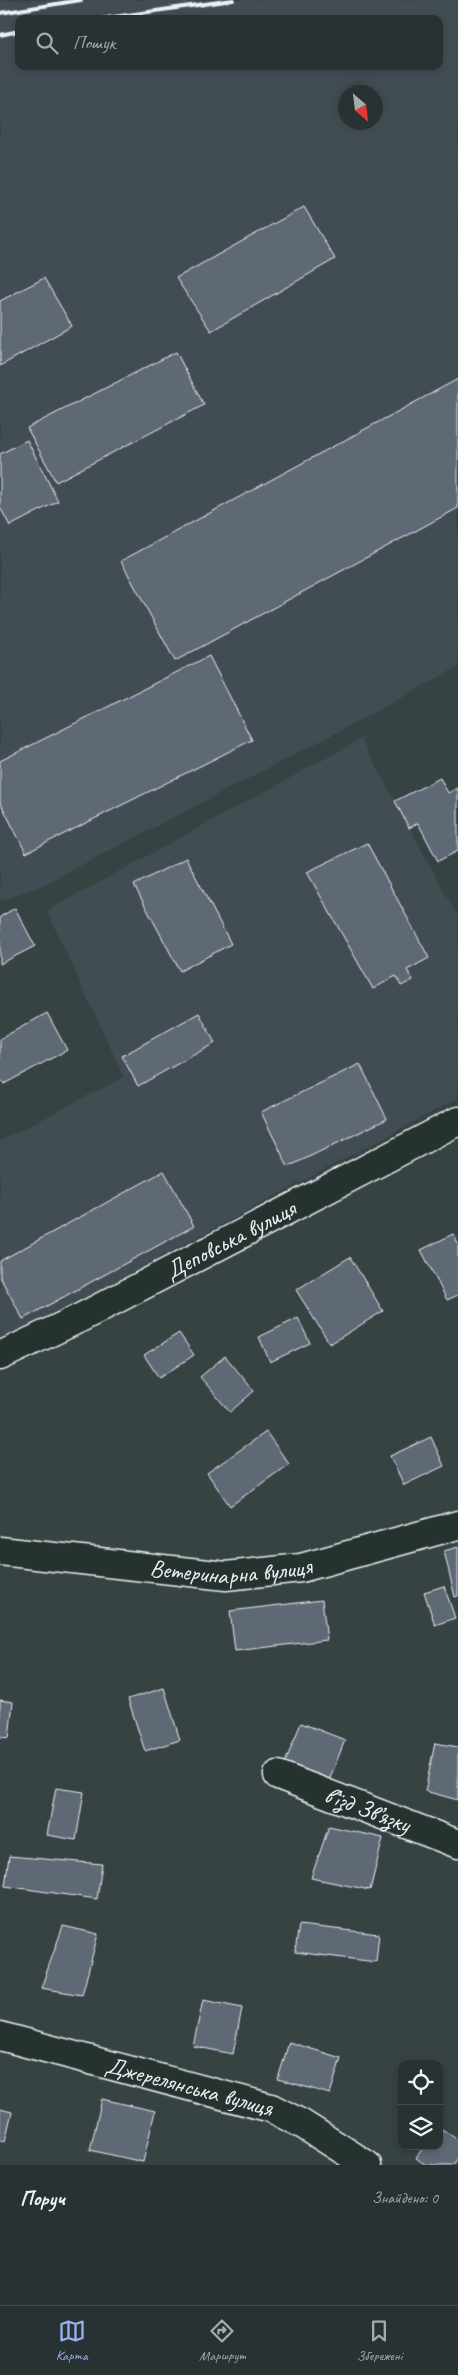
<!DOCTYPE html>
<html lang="uk">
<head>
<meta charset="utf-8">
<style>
  :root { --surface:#293232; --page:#353e3e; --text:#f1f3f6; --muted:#a5aaac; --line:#454d4d; --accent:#95b2f1 }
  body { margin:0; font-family:Caveat,sans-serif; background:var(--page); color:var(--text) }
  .controls { position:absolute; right:15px; bottom:15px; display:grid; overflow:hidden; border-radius:10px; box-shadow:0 2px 8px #0003 }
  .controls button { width:45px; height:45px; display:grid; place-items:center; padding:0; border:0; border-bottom:1px solid var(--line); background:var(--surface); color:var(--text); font:25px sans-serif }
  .compass { position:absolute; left:338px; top:85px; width:45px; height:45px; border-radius:50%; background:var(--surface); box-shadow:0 2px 8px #0003; rotate:152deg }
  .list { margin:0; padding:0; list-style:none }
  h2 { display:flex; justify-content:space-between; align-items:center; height:65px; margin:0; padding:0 20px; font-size:21px }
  h2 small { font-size:16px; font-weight:400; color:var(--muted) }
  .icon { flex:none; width:28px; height:28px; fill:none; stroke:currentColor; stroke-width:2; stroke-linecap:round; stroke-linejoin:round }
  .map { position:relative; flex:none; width:458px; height:2165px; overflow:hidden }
  .search { position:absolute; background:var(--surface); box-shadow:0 2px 8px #0003; left:15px; right:15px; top:15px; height:55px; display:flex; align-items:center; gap:12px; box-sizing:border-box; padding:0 18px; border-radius:10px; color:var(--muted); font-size:19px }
  .sheet { height:140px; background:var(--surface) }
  nav { display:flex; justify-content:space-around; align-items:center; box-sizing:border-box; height:70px; border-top:1px solid var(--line); background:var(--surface); font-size:14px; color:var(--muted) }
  nav a { display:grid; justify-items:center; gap:2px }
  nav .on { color:var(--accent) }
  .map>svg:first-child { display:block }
  .built { fill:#434e52; fill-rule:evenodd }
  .building { fill:#5f6775; stroke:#e8f1f8 }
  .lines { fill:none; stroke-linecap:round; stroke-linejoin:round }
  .minor-casing { stroke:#e8f1f8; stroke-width:31 }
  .minor { stroke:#26332d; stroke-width:28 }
  .rail { stroke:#e8f1f8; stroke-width:4 }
  .labels { text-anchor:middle; stroke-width:4; stroke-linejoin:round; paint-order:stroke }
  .street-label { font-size:24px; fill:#e8f1f8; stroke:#26332d }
</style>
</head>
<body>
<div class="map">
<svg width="458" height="2165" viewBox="0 0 458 2165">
  <rect width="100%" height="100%" fill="#374343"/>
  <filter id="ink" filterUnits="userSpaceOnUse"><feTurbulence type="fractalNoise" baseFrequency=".02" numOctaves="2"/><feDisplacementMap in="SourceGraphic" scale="10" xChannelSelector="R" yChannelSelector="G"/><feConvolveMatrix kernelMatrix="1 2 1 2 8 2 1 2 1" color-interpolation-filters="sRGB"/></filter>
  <g filter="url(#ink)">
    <g class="built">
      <path d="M0,0H458V667L345,728L45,884L0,901ZM19,19H439V66H19ZM346,92H376V122H346Z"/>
      <polygon points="361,739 458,917 458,1098 0,1343 0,1141 124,1077 47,911"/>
    </g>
    <g class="building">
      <polygon points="304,207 335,259 211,331 176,278"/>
      <polygon points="44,278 72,326 0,366 0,301"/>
      <polygon points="176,352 204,405 56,482 27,428"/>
      <polygon points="458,379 458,508 175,661 121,561"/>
      <polygon points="27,440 58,501 10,526 0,507 0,454"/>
      <polygon points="209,656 252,740 26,853 0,802 0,761"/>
      <polygon points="440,778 448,793 458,788 458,851 438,861 418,823 409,828 395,801"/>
      <polygon points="367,843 429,958 407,970 413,980 401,986 396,976 373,989 307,872"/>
      <polygon points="186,858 231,944 180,971 134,885"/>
      <polygon points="15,908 35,946 0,964 0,917"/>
      <polygon points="47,1013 67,1050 4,1084 0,1078 0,1039"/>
      <polygon points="199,1013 215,1043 138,1086 122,1056"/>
      <polygon points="360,1064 387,1119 288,1167 261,1112"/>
      <polygon points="164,1171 194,1226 23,1319 0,1277 0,1261"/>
      <polygon points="453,1234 458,1244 458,1295 447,1300 421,1250"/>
      <polygon points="350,1257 383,1311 330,1344 296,1290"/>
      <polygon points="298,1318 310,1343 270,1362 259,1337"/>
      <polygon points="179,1333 194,1355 159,1378 144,1355"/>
      <polygon points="225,1356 254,1391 230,1412 200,1377"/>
      <polygon points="266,1432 289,1464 230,1506 207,1473"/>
      <polygon points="431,1437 444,1466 404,1485 390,1456"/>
      <polygon points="458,1547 458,1596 455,1597 444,1551"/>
      <polygon points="444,1586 455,1618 435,1625 424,1592"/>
      <polygon points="322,1600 327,1640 235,1651 230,1611"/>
      <polygon points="164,1688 180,1740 145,1751 128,1699"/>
      <polygon points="0,1700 13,1702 9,1738 0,1737"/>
      <polygon points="301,1723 345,1740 326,1788 282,1770"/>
      <polygon points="435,1743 458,1747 458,1800 425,1791"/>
      <polygon points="56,1788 84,1792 76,1840 47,1835"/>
      <polygon points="329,1826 383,1838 370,1890 311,1878"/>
      <polygon points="9,1856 102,1864 97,1899 5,1886"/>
      <polygon points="299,1925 379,1934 376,1962 295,1952"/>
      <polygon points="63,1926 98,1934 82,1995 41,1988"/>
      <polygon points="203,2000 242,2008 233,2054 193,2046"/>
      <polygon points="289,2042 341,2058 330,2094 278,2079"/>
      <polygon points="102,2099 155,2111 143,2162 90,2150"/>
      <polygon points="0,2109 12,2112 5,2141 0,2140"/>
      <polygon points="439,2127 458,2140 458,2158 453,2165 426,2165 416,2158 424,2146 439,2146"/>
    </g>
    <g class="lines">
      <defs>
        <g id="minor">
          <path id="s1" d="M0,1356L80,1318L458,1121"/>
          <path id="s2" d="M0,1551L226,1576L301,1568L458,1525"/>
          <path id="s3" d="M278,1775L458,1844"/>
          <path id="s4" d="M0,2036L271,2108L302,2124L367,2165"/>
        </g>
      </defs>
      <use href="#minor" class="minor-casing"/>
      <use href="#minor" class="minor"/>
      <g class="rail">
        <polyline points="0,13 81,0"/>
        <polyline points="99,19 233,0"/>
        <polyline points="0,35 19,31"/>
      </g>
    </g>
  </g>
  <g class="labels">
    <g class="street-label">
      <text dy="8" stroke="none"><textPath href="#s1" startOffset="258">Деповська вулиця</textPath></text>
      <text dy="8" stroke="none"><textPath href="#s2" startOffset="232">Ветеринарна вулиця</textPath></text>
      <text dy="8" stroke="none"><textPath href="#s3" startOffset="96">в’їзд Зв’язку</textPath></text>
      <text dy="8" stroke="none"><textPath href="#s4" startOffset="196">Джерелянська вулиця</textPath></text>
    </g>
  </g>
</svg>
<div class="controls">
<button><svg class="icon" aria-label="locate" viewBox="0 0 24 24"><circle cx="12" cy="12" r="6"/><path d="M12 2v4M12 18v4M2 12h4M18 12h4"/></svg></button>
<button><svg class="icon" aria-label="layers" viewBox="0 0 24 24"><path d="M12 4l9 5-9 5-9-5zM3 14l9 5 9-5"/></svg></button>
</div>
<svg class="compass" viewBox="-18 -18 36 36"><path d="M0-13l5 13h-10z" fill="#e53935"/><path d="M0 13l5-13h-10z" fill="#a5aaac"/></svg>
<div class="search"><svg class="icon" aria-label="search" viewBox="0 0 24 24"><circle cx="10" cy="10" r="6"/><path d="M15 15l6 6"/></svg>Пошук</div>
</div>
<section class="sheet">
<h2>Поруч<small>Знайдено: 0</small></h2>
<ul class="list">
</ul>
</section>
<nav>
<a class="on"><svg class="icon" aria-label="map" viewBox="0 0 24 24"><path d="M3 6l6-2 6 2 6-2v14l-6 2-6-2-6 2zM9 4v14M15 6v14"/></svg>Карта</a>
<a><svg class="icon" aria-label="directions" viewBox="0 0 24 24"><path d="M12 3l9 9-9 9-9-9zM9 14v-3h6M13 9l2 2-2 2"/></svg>Маршрут</a>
<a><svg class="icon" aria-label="saved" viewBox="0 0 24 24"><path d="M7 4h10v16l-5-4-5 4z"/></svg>Збережені</a>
</nav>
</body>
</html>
